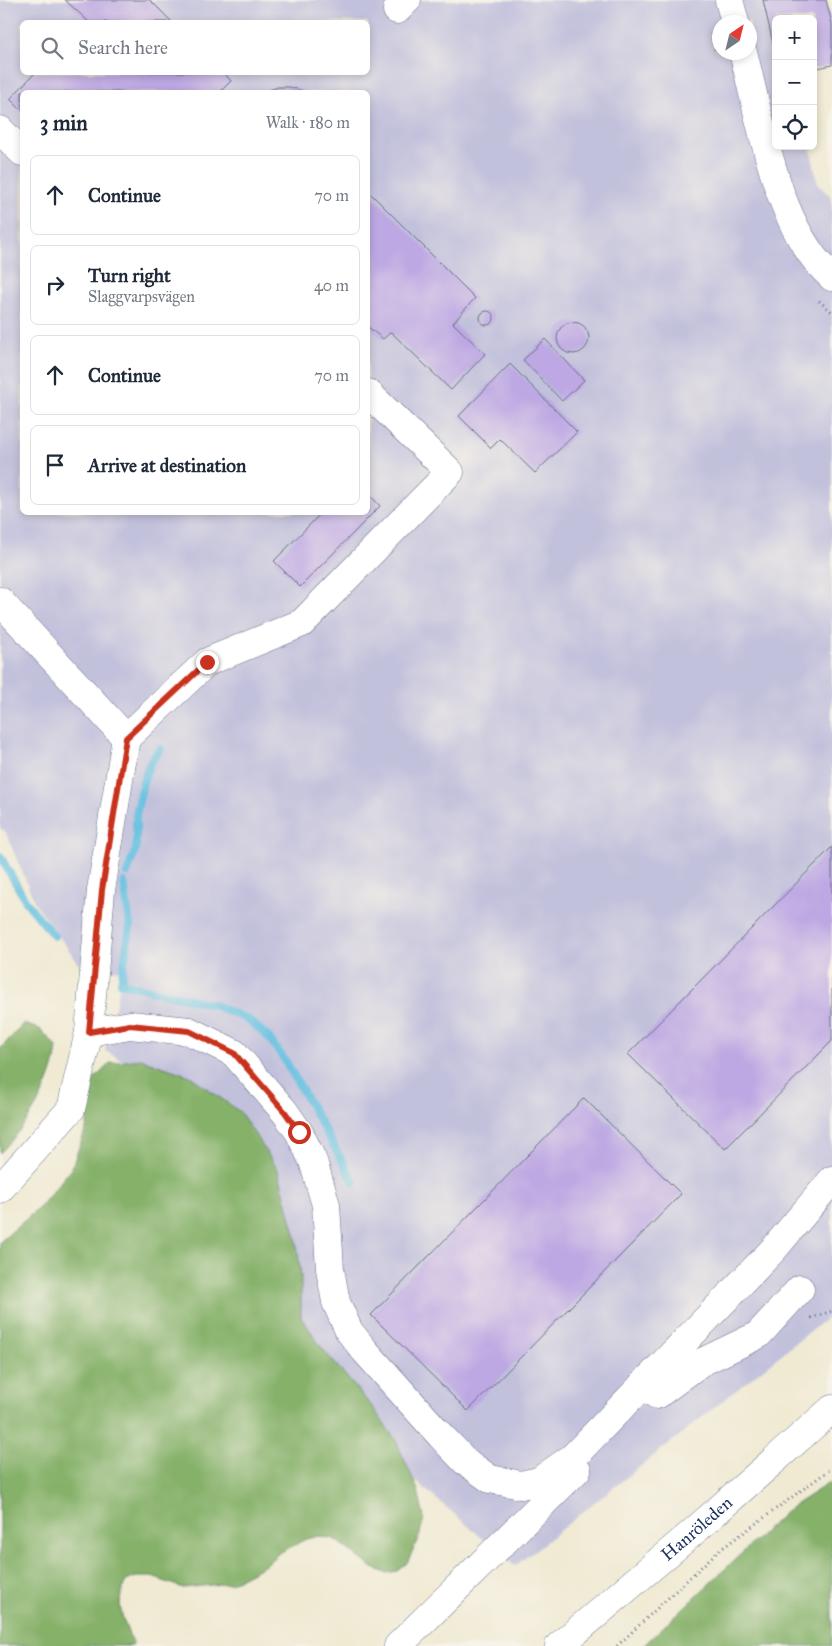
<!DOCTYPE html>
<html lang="en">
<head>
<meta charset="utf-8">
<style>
  :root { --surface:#fff; --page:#f2f2f3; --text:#1f2937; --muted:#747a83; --line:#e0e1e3 }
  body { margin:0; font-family:"IM FELL Great Primer",serif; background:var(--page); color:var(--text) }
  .controls { position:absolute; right:15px; top:15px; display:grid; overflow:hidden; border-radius:8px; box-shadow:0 2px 8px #0003 }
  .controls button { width:45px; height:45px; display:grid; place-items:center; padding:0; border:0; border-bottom:1px solid var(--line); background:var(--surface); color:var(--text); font:25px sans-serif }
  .compass { position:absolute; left:712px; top:15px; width:45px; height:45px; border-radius:50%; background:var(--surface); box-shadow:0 2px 8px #0003; rotate:35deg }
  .stop { position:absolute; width:15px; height:15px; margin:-11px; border:4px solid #c8321e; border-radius:50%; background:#fff }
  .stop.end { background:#c8321e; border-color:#fff; box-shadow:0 1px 5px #0008 }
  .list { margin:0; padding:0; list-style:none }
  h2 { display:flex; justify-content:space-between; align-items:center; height:65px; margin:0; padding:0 20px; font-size:21px }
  h2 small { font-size:16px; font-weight:400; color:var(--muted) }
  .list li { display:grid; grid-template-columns:32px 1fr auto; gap:15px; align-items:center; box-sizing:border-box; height:80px; margin:0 10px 10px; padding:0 10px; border:1px solid var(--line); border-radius:8px }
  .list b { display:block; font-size:19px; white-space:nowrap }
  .list p { margin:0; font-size:16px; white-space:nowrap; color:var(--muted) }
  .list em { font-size:16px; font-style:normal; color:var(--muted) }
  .icon { flex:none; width:28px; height:28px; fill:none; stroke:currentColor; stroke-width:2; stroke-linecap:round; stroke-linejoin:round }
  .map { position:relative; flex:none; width:832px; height:1646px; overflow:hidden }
  .search { position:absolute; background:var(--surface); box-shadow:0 2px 8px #0003; left:20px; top:20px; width:350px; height:55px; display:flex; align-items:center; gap:12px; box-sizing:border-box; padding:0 18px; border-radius:8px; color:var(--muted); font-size:19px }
  .panel { position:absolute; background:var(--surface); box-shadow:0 2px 8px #0003; left:20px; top:90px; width:350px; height:425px; border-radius:8px }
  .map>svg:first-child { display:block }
  .industrial { fill:#c2c1dc; fill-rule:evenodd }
  .forest { fill:#85b169; stroke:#507064 }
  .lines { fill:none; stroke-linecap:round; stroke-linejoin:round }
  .stream { stroke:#62bfe0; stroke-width:8 }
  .building { fill:#bda8e3 }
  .minor-casing { stroke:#667087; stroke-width:29 }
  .highway-casing { stroke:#667087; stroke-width:29 }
  .path { stroke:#667087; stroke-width:3; stroke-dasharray:1 4; stroke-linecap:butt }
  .minor { stroke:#fff; stroke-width:28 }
  .highway { stroke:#fff; stroke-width:28 }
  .route { stroke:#c8321e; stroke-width:6 }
  .labels { text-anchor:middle; stroke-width:5; stroke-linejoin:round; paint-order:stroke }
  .street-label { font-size:18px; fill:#1b2f5e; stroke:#f7f3e8 }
</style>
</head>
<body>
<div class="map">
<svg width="832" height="1646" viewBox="0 0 832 1646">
  <rect width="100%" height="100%" fill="#f7f3e8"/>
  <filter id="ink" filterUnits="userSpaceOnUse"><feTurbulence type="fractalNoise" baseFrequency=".02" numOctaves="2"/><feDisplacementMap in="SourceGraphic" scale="10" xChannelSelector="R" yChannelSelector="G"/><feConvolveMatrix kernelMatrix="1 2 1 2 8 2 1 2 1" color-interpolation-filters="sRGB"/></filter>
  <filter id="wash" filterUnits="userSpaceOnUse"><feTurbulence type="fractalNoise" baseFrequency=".0096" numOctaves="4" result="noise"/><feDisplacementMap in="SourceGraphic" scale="20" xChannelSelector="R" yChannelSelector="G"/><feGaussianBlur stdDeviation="1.12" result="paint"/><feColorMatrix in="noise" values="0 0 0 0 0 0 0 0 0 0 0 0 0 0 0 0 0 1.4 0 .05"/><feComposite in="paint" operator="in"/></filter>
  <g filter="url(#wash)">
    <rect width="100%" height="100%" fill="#f0ead3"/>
    <path class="industrial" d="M0,0H782L776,19V146H810L818,185L832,197V1314L515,1566L406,1473L304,1335L281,1193L222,1115L105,1051L123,971L79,964L35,903L5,831L0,828ZM22,22H368V72H22ZM720,22H750V52H720ZM22,92H368V512H22Z"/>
    <g class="forest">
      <path d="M23,1024L40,1029L57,1047C54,1084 26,1127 0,1153V1049Z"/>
      <path d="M141,1059L190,1076L240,1112L278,1170L296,1238L301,1276V1317L321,1347L373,1408L395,1439L418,1490L424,1518L419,1537L407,1563L397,1571L386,1573L373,1568L334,1539L319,1536L306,1539L279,1553L264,1566L231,1583L183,1588L152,1577H136L126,1581C113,1607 125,1620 133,1646H0V1242L40,1207L71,1169L87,1126L88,1085L110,1063Z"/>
      <polygon points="832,1481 832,1646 643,1646 790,1508"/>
    </g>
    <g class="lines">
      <g class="stream">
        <polyline points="0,856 27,903 54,936"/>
        <polyline points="127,873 136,849 136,815 143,783 150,763 160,749"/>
        <polyline points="124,882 130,926 121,983 214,1005 249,1020 269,1038 286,1062 354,1182"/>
      </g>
    </g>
    <g id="blocks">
      <g class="building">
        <polygon points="65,0 150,0 172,22 86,22 88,21"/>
        <polygon points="763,0 826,0 832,24 832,65 813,69 813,19 776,19 775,52"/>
        <polygon points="36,72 223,72 231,81 220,92 22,92 22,111 10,99"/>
        <polygon points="278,87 290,87 306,92 264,92"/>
        <polygon points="368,191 475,298 453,323 485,354 451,390 391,332 383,339 368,327"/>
        <circle cx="487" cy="318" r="7"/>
        <circle cx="573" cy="338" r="16"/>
        <polygon points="545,339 584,380 562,401 523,360"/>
        <polygon points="510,364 577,432 535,473 500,439 491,448 459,416"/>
        <polygon points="368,493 380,506 300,587 274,561 322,512 368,512"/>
        <polygon points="832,847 832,1041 725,1149 628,1054"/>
        <polygon points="584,1098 681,1194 468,1411 371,1315"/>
      </g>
    </g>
  </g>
  <g filter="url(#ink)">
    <use href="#blocks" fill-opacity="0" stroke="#667087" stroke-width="1"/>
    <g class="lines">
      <defs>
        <g id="minor">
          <polyline points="729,0 735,22"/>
          <polyline points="397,10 407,0"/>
          <path d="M743,52C761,121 777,230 832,277"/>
          <polyline points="0,130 22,152"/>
          <polyline points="0,601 126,738 101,890 89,1032 71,1109 0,1189"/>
          <polyline points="126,738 207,662 302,623 450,472 368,393"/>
          <polyline points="89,1032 130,1025 189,1031 234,1053 285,1112 299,1132 313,1161 326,1205 330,1269 336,1302 349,1331 365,1351 441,1436 465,1461 490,1479 521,1485 539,1481 573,1457 773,1250 832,1180"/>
          <polyline points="642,1385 657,1395 700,1363 758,1335 800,1289"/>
          <polyline points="398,1646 577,1470"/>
        </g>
        <g id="highway">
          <path id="s1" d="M559,1646L692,1533L832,1409"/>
        </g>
      </defs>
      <use href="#minor" class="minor-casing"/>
      <use href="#highway" class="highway-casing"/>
      <g class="path">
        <polyline points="711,34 716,53"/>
        <polyline points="819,301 832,312"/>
        <polyline points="811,1318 832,1311"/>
        <polyline points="617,1646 717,1552 832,1468"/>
      </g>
      <use href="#minor" class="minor"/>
      <use href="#highway" class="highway"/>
    </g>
  </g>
  <g class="lines" filter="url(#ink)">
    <polyline class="route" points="207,662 126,738 102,890 89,1032 130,1025 189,1031 234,1053 285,1112 299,1132"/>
  </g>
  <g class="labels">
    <g class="street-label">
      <text dy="6" stroke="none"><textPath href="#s1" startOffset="181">Hanröleden</textPath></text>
    </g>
  </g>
</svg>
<div class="controls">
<button>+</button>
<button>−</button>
<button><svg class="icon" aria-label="locate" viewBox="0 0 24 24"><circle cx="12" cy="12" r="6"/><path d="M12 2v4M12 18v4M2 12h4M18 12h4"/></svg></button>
</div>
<svg class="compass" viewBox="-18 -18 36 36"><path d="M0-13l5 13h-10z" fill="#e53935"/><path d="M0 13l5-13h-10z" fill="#747a83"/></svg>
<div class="stop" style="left:299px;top:1132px"></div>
<div class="stop end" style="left:207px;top:662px"></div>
<div class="search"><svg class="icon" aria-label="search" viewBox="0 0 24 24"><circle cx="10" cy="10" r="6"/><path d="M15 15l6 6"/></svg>Search here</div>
<section class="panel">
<h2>3 min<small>Walk · 180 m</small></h2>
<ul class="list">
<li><svg class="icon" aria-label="ahead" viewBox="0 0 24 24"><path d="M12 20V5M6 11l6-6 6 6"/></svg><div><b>Continue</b></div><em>70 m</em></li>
<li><svg class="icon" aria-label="right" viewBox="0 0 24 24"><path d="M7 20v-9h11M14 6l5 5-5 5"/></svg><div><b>Turn right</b><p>Slaggvarpsvägen</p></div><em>40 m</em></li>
<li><svg class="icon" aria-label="ahead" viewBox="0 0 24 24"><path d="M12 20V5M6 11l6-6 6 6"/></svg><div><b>Continue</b></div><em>70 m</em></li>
<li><svg class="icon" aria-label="arrive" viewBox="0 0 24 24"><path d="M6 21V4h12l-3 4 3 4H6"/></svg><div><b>Arrive at destination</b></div></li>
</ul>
</section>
</div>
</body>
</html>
